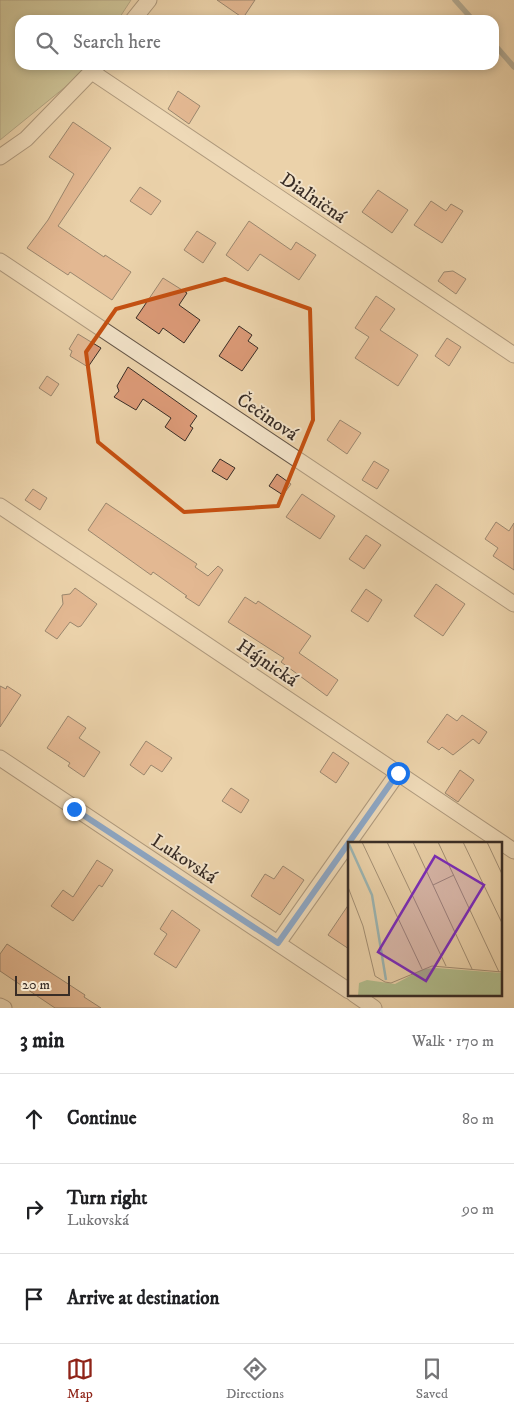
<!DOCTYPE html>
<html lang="en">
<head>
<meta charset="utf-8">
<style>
  :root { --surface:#fff; --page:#f6f6f6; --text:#202124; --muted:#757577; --line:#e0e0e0; --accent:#8f2418 }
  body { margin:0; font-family:"IM FELL DW Pica",serif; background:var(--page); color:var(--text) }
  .scale { position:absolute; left:15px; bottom:12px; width:55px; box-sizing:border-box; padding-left:5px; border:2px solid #392d26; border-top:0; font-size:14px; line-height:18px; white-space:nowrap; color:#392d26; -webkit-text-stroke:4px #f2e2c8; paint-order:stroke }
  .stop { position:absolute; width:15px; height:15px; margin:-11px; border:4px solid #1a73e8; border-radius:50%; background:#fff }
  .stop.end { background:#1a73e8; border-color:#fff; box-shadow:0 1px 5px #0008 }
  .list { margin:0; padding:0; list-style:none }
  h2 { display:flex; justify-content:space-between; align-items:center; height:65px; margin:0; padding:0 20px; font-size:21px }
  h2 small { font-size:16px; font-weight:400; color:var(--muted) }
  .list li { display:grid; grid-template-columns:32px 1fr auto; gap:15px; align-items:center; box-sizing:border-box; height:90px; padding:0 20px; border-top:1px solid var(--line) }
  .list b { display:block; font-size:19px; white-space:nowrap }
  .list p { margin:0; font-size:16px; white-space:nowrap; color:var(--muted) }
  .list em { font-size:16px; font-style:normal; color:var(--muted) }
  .icon { flex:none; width:28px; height:28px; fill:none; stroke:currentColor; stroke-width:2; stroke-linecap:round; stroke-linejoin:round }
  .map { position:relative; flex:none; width:514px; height:1008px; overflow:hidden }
  .search { position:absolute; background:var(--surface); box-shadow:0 2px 8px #0003; left:15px; right:15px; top:15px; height:55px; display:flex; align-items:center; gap:12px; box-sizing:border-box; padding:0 18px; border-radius:15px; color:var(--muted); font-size:19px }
  .sheet { height:335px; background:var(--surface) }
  nav { display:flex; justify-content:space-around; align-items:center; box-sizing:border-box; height:70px; border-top:1px solid var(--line); background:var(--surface); font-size:14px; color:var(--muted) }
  nav a { display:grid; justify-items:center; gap:2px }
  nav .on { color:var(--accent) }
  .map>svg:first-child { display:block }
  .green { fill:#b1bd8d; stroke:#75755a }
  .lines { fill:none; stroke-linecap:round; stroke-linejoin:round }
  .stream { stroke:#747f7b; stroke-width:5.5 }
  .building { fill:#da9976; stroke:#392d26 }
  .minor-casing { stroke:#665647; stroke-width:17 }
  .minor { stroke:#f2e2c8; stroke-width:15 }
  .route { stroke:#1a73e8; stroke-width:6 }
  .marked { fill:none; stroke:#c55011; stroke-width:4; stroke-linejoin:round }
  .labels { text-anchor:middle; stroke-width:4; stroke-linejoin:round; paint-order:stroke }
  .street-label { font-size:19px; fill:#392d26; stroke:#f2e2c8 }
  .inset-river { fill:none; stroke:#9cb5b3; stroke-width:2.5 }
  .inset-road { fill:none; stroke:#a49075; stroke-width:1 }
  .view { fill:#7b2cbf; fill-opacity:0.15; stroke:#7b2cbf; stroke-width:2.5 }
  .inset-edge { fill:none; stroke:#392d26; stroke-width:2.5 }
</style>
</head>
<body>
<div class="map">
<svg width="514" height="1008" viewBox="0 0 514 1008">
  <rect width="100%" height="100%" fill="#ebd2aa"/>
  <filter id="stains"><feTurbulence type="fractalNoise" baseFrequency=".004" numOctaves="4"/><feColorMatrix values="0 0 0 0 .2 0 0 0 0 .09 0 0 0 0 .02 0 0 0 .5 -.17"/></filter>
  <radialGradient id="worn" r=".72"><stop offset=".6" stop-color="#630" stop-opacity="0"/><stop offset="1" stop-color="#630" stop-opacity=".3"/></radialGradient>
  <polygon class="green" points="0,0 131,0 118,20 20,20 20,65 87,65 80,75 0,140"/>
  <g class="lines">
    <g class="stream">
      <polyline points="455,0 473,20"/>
      <polyline points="494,44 514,67"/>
    </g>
  </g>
  <g class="building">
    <polygon points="217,0 255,0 243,18"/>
    <polygon points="178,91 200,106 189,124 168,109"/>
    <polygon points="73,122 111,148 58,226 104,257 105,255 131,272 112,300 70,272 68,275 27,248 48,220 74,174 49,157"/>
    <polygon points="140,187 161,201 151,215 130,201"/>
    <polygon points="378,190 408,210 392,233 362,212"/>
    <polygon points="431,201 446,211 451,204 463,211 442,243 414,225"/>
    <polygon points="249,221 291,250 296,242 316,255 299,280 260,254 248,271 226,255"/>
    <polygon points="197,231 216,243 203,263 184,250"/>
    <polygon points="453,271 466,279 456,294 438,281 444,272"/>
    <polygon points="163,278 187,293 179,305 200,320 184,343 163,328 159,334 136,318"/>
    <polygon points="376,296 395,309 380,330 418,355 398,386 355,358 369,337 355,328"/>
    <polygon points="239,326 252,335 248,341 258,348 242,371 219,356"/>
    <polygon points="78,334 101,348 88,367 70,356 72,351 69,349"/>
    <polygon points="447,338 461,347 449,366 435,356"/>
    <polygon points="128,367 197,416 190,426 193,428 185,441 165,427 171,418 143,399 136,410 114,397 119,391 117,386"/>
    <polygon points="47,376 59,384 51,396 39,388"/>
    <polygon points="340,420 361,433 347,454 327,440"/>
    <polygon points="220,459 235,468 227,480 212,471"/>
    <polygon points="374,461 389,470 377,489 362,480"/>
    <polygon points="277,474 291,484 283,495 269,486"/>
    <polygon points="33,489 47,498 40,510 25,500"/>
    <polygon points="302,494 335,516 320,539 286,517"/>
    <polygon points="106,503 197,564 195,567 208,576 218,566 223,570 199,606 185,597 187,596 153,572 151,575 88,530"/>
    <polygon points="496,522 509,531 514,523 514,570 493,556 498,548 485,539"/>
    <polygon points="366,535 381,545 364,569 349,559"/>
    <polygon points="436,584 465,604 443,636 414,616"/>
    <polygon points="75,588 97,604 81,626 78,627 70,622 57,639 45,631 63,604 62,595 70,594"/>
    <polygon points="366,589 382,600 368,622 351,611"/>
    <polygon points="245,597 256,604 258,601 311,636 299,653 338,680 327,696 281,662 284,658 228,622"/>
    <polygon points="0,686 6,689 7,686 21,695 0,727"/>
    <polygon points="447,714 457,721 462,715 487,732 479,744 473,739 453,755 442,747 439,750 427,742"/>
    <polygon points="68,716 86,728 79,738 100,752 84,777 68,766 70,763 47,748"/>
    <polygon points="146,741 172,758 162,772 151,765 144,775 130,765"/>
    <polygon points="333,752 349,763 336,783 320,772"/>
    <polygon points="460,770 474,780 458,802 445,793"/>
    <polygon points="231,788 249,800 241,813 222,801"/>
    <polygon points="97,860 113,870 102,887 99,885 73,921 51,906 63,890 73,897"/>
    <polygon points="283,866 304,880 280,915 251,896 265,874 274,879"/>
    <polygon points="349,904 349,949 328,935"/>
    <polygon points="172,910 200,930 176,968 154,954 167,934 160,929"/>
    <polygon points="7,944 85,995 84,997 101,1008 55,1008 0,971 0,954"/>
  </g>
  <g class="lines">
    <defs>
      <g id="minor">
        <polyline points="133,20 149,0"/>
        <polyline points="92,72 514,355"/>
        <polyline points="0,157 26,139 98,65"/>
        <polyline points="0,261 514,604"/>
        <polyline points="0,506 514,851"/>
        <polyline points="0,758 349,991"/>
        <polyline points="278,943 398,773"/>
        <polyline points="354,994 374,1008"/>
        <polyline points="0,1006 4,1008"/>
      </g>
    </defs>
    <use href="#minor" class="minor-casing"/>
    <use href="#minor" class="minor"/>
  </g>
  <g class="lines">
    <polyline class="route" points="74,809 278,943 398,773"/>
  </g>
  <path d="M0 0H514V1008H0ZM225,279L310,309L313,420L278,506L184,512L98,442L86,352L116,309Z" fill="#ebd2aa" fill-opacity=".55" fill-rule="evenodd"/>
  <path class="marked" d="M225,279L310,309L313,420L278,506L184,512L98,442L86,352L116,309Z"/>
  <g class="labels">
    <g class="street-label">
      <text transform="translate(314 197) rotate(34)" y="7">Diaľničná</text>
      <text transform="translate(268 416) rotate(34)" y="7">Čečinová</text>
      <text transform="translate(268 662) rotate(34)" y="7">Hájnická</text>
      <text transform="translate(185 858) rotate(33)" y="7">Lukovská</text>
    </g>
  </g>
  <g transform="translate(348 842)">
    <rect width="154" height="154" fill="#ebd2aa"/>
    <path d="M88,126L154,131V154H10L11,141L19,138L47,142L75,127Z" fill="#b1bd8d"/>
    <path class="inset-river" d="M0,0L24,53L38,138"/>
    <path class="inset-road" d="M14,0L74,127M39,0L98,124M65,0L124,127M90,0L151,130M115,0L154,81M139,0L154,32M85,43L106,33M0,45L15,84L27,134L37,140L43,141L84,124L154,130"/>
    <path class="view" d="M87,14L136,43L78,139L30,110Z"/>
    <rect width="154" height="154" class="inset-edge"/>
  </g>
  <rect width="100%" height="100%" filter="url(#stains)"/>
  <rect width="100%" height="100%" fill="url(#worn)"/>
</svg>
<div class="scale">20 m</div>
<div class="stop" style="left:398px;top:773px"></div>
<div class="stop end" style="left:74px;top:809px"></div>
<div class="search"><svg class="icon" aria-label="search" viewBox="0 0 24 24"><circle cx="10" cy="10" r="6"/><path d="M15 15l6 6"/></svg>Search here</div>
</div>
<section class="sheet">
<h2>3 min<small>Walk · 170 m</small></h2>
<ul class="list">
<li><svg class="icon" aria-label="ahead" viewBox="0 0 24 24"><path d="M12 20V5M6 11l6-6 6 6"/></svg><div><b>Continue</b></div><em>80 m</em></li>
<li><svg class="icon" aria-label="right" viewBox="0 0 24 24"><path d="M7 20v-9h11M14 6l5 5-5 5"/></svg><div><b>Turn right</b><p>Lukovská</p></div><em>90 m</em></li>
<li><svg class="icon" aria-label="arrive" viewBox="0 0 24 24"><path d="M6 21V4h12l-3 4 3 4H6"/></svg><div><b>Arrive at destination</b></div></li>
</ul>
</section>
<nav>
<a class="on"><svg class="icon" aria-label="map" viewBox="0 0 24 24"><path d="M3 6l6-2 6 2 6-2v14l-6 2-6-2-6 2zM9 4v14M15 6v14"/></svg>Map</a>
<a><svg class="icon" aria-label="directions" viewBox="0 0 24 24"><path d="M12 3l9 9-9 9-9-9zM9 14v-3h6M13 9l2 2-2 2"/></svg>Directions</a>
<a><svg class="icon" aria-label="saved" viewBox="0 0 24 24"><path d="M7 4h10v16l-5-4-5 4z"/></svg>Saved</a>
</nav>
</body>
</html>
